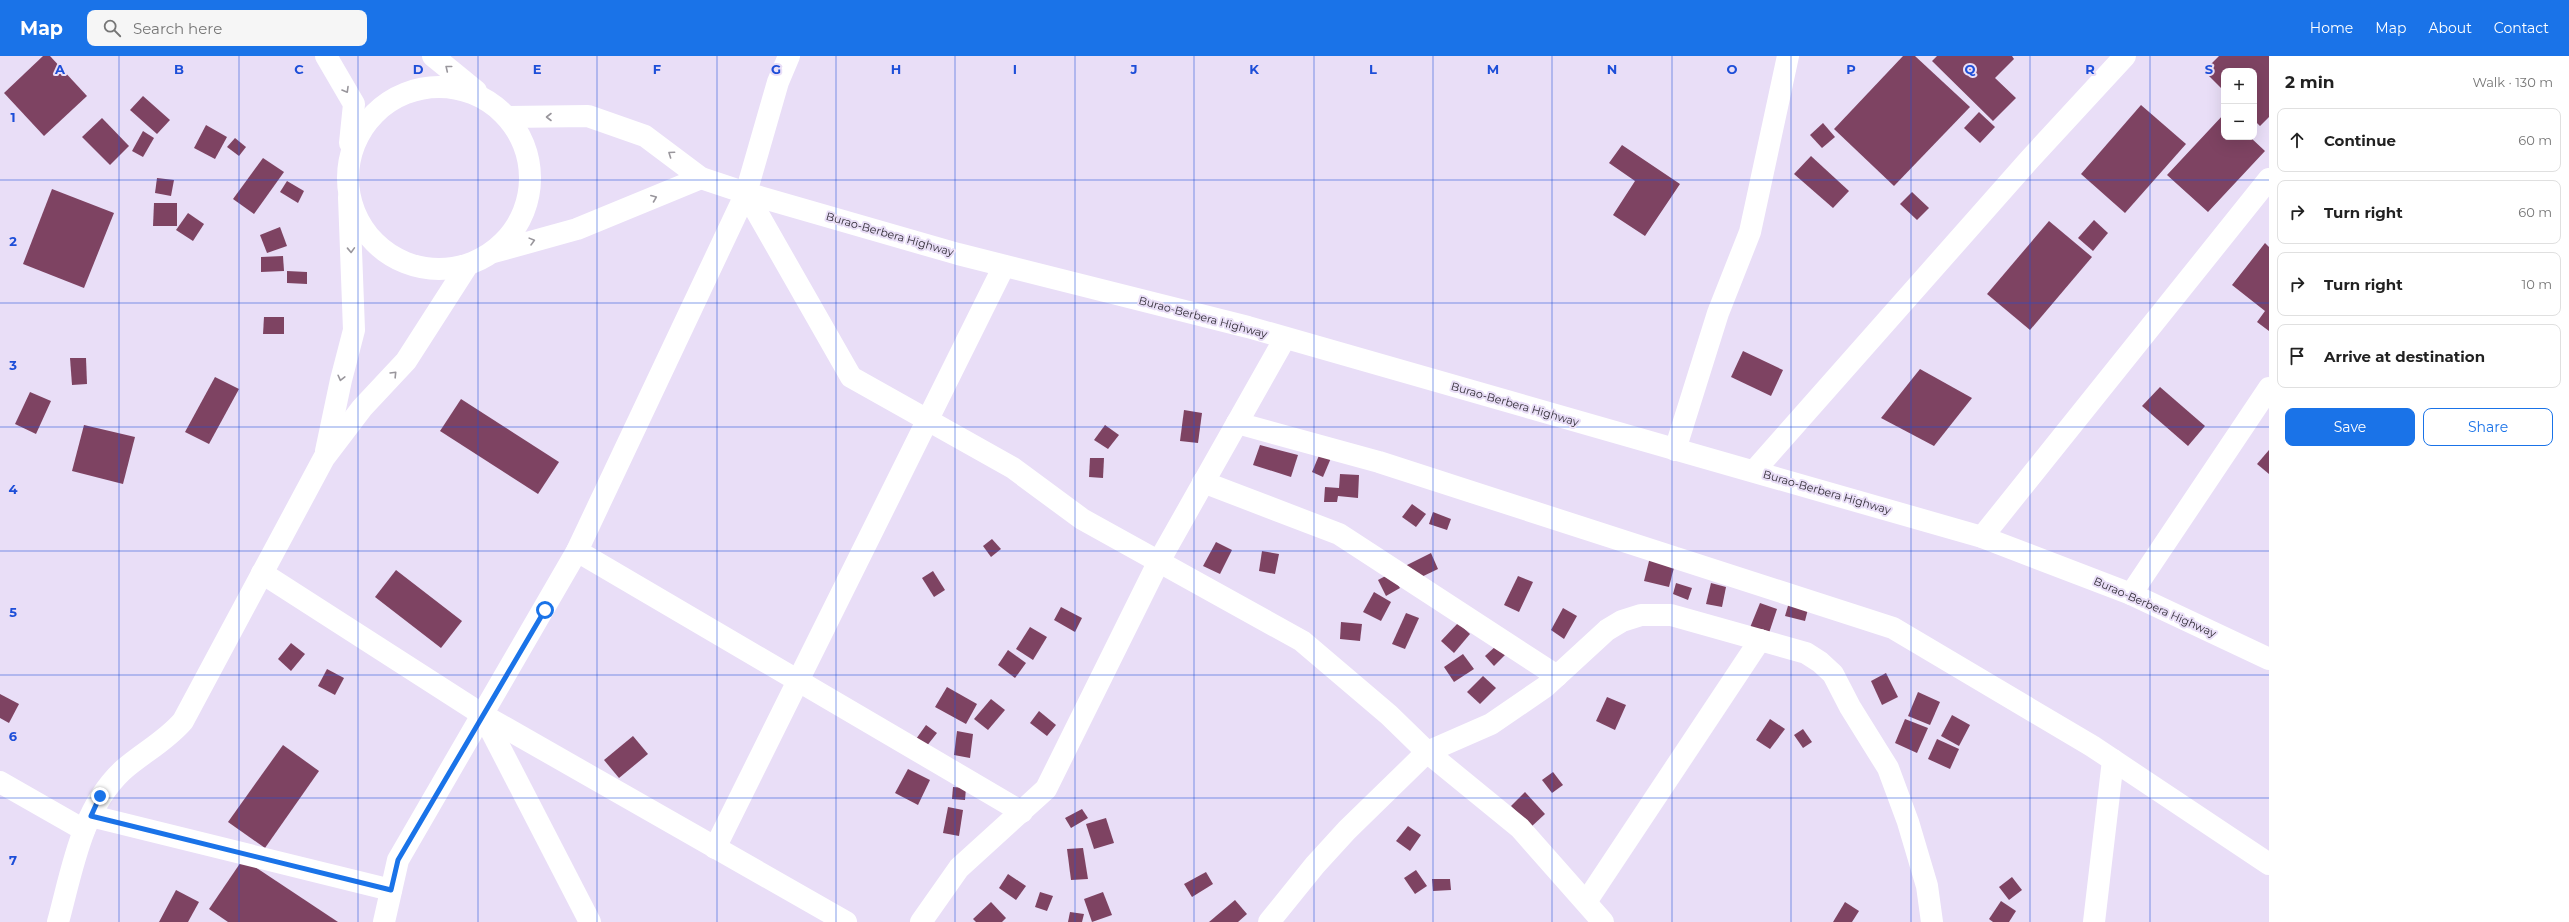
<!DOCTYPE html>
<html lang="en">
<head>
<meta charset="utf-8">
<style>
  :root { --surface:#fff; --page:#f6f6f6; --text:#222; --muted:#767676; --line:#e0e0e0; --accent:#1a73e8 }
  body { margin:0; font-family:Montserrat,sans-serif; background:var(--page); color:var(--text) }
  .controls { position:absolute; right:12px; top:12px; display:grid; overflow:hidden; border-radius:8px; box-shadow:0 4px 16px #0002 }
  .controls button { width:36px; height:36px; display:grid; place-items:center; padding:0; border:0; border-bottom:1px solid var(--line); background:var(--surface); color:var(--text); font:20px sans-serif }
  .stop { position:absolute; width:12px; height:12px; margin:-9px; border:3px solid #1a73e8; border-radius:50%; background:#fff }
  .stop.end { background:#1a73e8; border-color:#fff; box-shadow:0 1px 4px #0008 }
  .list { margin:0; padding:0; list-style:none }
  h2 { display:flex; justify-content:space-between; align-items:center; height:52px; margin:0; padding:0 16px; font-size:17px }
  h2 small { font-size:13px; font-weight:400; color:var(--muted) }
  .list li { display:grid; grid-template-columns:26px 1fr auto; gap:12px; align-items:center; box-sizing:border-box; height:64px; margin:0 8px 8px; padding:0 8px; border:1px solid var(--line); border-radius:8px }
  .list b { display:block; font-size:15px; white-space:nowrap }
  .list em { font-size:13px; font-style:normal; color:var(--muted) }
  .actions { display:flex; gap:8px; padding:12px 16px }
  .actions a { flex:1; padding:9px 0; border:1px solid var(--accent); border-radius:8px; text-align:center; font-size:14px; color:var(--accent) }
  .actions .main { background:var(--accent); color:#fff }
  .icon { flex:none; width:22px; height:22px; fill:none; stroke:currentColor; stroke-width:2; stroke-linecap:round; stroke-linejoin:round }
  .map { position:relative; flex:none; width:2269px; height:866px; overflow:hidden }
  header { display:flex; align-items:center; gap:24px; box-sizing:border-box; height:56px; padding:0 20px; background:var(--accent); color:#fff }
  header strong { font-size:19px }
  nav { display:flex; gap:22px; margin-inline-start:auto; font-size:14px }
  .search { width:280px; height:36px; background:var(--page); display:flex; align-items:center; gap:10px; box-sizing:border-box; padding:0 14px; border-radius:8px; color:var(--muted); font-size:15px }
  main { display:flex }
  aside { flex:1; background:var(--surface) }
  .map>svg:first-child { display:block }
  .building { fill:#7e4362 }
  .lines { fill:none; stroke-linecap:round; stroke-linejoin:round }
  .minor { stroke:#fff; stroke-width:22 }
  .highway { stroke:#fff; stroke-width:22 }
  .oneway { stroke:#99969c }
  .route { stroke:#1a73e8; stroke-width:5 }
  .grid { fill:none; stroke:#1d4ed8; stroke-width:1; stroke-opacity:0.55 }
  .labels { text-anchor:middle; stroke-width:4; stroke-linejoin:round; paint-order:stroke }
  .street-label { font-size:11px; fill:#332e38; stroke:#e9def7 }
  .grid-label { font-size:13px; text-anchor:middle; font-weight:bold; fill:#1d4ed8; stroke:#e9def7; stroke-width:4; stroke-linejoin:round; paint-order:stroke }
</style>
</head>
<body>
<header>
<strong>Map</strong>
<div class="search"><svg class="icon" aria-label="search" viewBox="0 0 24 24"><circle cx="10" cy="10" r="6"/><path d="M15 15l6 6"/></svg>Search here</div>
<nav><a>Home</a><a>Map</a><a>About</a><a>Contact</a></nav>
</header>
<main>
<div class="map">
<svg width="2269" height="866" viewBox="0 0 2269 866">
  <rect width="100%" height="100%" fill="#e9def7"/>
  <g class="building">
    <polygon points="43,0 50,0 87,40 44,80 4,37"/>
    <polygon points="1903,0 1915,0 1970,51 1894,130 1834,73"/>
    <polygon points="1937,0 2012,0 2014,3 1995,22 2016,42 1993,65 1932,5"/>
    <polygon points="2219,0 2269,0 2269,61 2260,70 2254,64 2254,15 2224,15 2224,35 2204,15"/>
    <polygon points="143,40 170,64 157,78 130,54"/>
    <polygon points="2141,49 2186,88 2125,157 2081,118"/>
    <polygon points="1979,56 1995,71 1980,87 1964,72"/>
    <polygon points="2224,58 2224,81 2250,81 2265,95 2208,156 2167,119"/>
    <polygon points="102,62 129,90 110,109 82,81"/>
    <polygon points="1823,67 1835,81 1822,92 1810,79"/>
    <polygon points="206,69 227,81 215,103 194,92"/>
    <polygon points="143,75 154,82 143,101 132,95"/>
    <polygon points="235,82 246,91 239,100 227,91"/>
    <polygon points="1622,89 1680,128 1645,180 1613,159 1635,125 1609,107"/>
    <polygon points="1811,100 1849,135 1833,152 1794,118"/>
    <polygon points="263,102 284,116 254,158 233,143"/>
    <polygon points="157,122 174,124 171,140 155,137"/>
    <polygon points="287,125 304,135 298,147 280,136"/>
    <polygon points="52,133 114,157 84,232 23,208"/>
    <polygon points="1912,136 1929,152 1917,164 1900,148"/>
    <polygon points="154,147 177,147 177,170 153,170"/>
    <polygon points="188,157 204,168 193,185 176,174"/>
    <polygon points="2094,164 2108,177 2093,195 2078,182"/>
    <polygon points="2049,165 2092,201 2030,274 1987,238"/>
    <polygon points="280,171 287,190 267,197 260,179"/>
    <polygon points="2265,187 2269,191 2269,275 2257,266 2265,255 2232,229"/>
    <polygon points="283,200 284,215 261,216 261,201"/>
    <polygon points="287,215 307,216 307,228 287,227"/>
    <polygon points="264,261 284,261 284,278 263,278"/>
    <polygon points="1743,295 1783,314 1771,340 1731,321"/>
    <polygon points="70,302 86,302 87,328 72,329"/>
    <polygon points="1920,313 1972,342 1934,390 1881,362"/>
    <polygon points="215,321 239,333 209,388 185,376"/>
    <polygon points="2160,331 2205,370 2188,390 2142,350"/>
    <polygon points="30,336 51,345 36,378 15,368"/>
    <polygon points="461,343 559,406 538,438 440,375"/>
    <polygon points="1184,354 1202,357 1198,387 1180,385"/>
    <polygon points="84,369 135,381 123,428 72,415"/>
    <polygon points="1105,369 1119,379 1108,393 1094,384"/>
    <polygon points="1260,389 1298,399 1291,421 1253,409"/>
    <polygon points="2269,394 2269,418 2257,408"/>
    <polygon points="1320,397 1331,402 1323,421 1312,416"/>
    <polygon points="1090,402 1104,402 1103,422 1089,421"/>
    <polygon points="1340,418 1359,419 1358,442 1338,440 1337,446 1324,446 1325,431 1339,432"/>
    <polygon points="1412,448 1426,458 1416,471 1402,461"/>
    <polygon points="1433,456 1451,463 1447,474 1429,468"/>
    <polygon points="992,483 1001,493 991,501 983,490"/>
    <polygon points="1654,485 1679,492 1669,531 1644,525"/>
    <polygon points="1216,486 1232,494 1220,518 1203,510"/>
    <polygon points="1262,495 1279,498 1275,518 1259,515"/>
    <polygon points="1431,497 1438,513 1413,525 1405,510"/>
    <polygon points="396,514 462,565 441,592 375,541"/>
    <polygon points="933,515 945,534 934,541 922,522"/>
    <polygon points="1391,517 1400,532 1386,540 1378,524"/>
    <polygon points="1518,520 1533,526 1519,556 1504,549"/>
    <polygon points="1676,527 1692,532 1688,544 1673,538"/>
    <polygon points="1711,527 1726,531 1722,551 1706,548"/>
    <polygon points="1374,536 1391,546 1381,565 1363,556"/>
    <polygon points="1790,543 1809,549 1805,565 1785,560"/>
    <polygon points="1760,547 1777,553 1768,580 1749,574"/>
    <polygon points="1061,551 1082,562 1075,576 1054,564"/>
    <polygon points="1563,552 1577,560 1564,583 1551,574"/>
    <polygon points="1406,557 1419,562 1405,593 1392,588"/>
    <polygon points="1341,566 1362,568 1360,585 1340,583"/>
    <polygon points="1458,567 1470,578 1454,597 1441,585"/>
    <polygon points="1030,571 1047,581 1033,604 1016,593"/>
    <polygon points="291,587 305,598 291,615 278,603"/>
    <polygon points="1497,589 1506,598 1494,610 1485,600"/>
    <polygon points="1008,594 1026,607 1015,622 998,609"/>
    <polygon points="1463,598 1474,613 1454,626 1444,611"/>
    <polygon points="327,613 344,622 335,639 318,630"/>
    <polygon points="1886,617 1898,641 1882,649 1871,625"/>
    <polygon points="1483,620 1496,632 1480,648 1467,636"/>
    <polygon points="947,631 977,648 966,668 935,651"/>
    <polygon points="1918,636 1940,646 1930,669 1908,660"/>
    <polygon points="0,638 19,648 9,667 0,662"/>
    <polygon points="1607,641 1626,649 1615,674 1596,665"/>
    <polygon points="991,643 1005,654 988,674 974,663"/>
    <polygon points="1039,655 1056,669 1047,680 1030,667"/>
    <polygon points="1952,659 1970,669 1959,690 1941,680"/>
    <polygon points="1770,663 1785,673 1770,693 1756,684"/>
    <polygon points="1905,663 1928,672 1917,697 1895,687"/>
    <polygon points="926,669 937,677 926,691 916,683"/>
    <polygon points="1803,673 1812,686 1803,692 1794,679"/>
    <polygon points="957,675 973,678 970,702 954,699"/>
    <polygon points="633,680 648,698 619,722 604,704"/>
    <polygon points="1937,683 1959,693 1950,713 1928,703"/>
    <polygon points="283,689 319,715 265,792 228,766"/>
    <polygon points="908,713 930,724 918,749 895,737"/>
    <polygon points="1553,716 1563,729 1552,737 1542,724"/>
    <polygon points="953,731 966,732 965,744 952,743"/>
    <polygon points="1525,736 1545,758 1531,771 1511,750"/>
    <polygon points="948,751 963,754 959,780 943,777"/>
    <polygon points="1082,753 1088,762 1071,772 1065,762"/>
    <polygon points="1106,762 1114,787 1094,793 1086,768"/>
    <polygon points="1408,770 1421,779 1410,795 1396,785"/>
    <polygon points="1083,792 1088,823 1071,824 1067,793"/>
    <polygon points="243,803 338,866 228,866 209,853"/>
    <polygon points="1416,814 1427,830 1415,838 1404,822"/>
    <polygon points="1206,816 1213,828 1192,841 1184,828"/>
    <polygon points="1008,818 1026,830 1016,844 999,832"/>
    <polygon points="2012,821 2022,834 2009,844 1999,831"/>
    <polygon points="1432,823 1450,823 1451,834 1433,835"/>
    <polygon points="176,834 199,846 188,866 159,866"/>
    <polygon points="1040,836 1053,840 1047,855 1035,851"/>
    <polygon points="1103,836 1112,859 1092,866 1084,843"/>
    <polygon points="1235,844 1247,858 1238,866 1209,866"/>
    <polygon points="2001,845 2016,855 2009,866 1993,866 1989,863"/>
    <polygon points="991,846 1006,862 1002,866 976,866 973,863"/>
    <polygon points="1845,846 1859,855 1852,866 1833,866"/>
    <polygon points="1070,856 1084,858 1082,866 1068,866"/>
  </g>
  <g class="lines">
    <g class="minor">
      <polyline points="746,137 851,321 1013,412 1082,463 1302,585 1389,659 1427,696 1520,772 1603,866"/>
      <polyline points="1237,367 1379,406 1893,572 2092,690 2269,808"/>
      <polyline points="1675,394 1718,257 1750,176 1788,0"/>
      <polyline points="326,395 341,324 354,274 349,141"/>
      <polyline points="1754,415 2030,103 2125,0"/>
      <polyline points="1203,426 1339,478 1557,620"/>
      <polyline points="1982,481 2269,123"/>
      <polyline points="577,495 1022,756"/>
      <polyline points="262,517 483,659 846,866"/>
      <polyline points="2131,538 2269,332"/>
      <polyline points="483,659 590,866"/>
      <polyline points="0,726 84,774"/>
      <polyline points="91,760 391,834"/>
      <polyline points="715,792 1004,210"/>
      <polyline points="1586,846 1760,584"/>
      <path d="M58,866C72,815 81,754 122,715C142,697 165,686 183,665L324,402L362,352L406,305L467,210"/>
      <polyline points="384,866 398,804 577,495 746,137"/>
      <polyline points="921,866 959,812 1046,733 1158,507 1285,282"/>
      <polyline points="1269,866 1315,809 1347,774 1427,696 1491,668 1545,631 1607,574 1622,565 1641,559 1671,559 1806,597 1820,606 1833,618 1850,651 1888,712 1908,766 1927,830 1932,866"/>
      <polyline points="2094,866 2113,704"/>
    </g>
    <g class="highway">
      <polyline points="326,0 354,48 350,87"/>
      <polyline points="433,0 476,35"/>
      <circle cx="439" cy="122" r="91"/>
      <polyline points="508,61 588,60 645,80 701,122 746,137 958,198 1248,271 1982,481 2131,538 2269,603"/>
      <polyline points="746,137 778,26 789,0"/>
      <polyline points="494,196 577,173 701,122"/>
    </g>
  </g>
  <defs><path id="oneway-chevron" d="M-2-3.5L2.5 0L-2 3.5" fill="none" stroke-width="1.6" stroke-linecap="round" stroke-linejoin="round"/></defs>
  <g class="oneway">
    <use href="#oneway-chevron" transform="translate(448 12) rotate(-141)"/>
    <use href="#oneway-chevron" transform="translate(346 34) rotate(60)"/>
    <use href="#oneway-chevron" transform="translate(549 61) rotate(180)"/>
    <use href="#oneway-chevron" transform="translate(671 98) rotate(-145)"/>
    <use href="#oneway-chevron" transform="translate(654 142) rotate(-22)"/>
    <use href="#oneway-chevron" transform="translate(532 185) rotate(-15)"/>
    <use href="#oneway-chevron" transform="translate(351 194) rotate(88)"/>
    <use href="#oneway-chevron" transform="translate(394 318) rotate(-46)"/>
    <use href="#oneway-chevron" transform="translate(341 322) rotate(104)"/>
  </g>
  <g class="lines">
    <polyline class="route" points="100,740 91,760 391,834 398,804 545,554"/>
  </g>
  <path class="grid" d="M119,0V866M239,0V866M358,0V866M478,0V866M597,0V866M717,0V866M836,0V866M955,0V866M1075,0V866M1194,0V866M1314,0V866M1433,0V866M1552,0V866M1672,0V866M1791,0V866M1911,0V866M2030,0V866M2150,0V866M0,124H2269M0,247H2269M0,371H2269M0,495H2269M0,619H2269M0,742H2269"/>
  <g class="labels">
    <g class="street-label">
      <text transform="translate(890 178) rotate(16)" y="4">Burao-Berbera Highway</text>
      <text transform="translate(1203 261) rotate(15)" y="4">Burao-Berbera Highway</text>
      <text transform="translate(1515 348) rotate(16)" y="4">Burao-Berbera Highway</text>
      <text transform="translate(1827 436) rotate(16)" y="4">Burao-Berbera Highway</text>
      <text transform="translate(2155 551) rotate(24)" y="4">Burao-Berbera Highway</text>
    </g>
  </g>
  <g class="grid-label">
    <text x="60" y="18">A</text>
    <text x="179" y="18">B</text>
    <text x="299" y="18">C</text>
    <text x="418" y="18">D</text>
    <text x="537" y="18">E</text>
    <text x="657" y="18">F</text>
    <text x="776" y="18">G</text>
    <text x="896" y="18">H</text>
    <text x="1015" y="18">I</text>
    <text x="1134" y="18">J</text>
    <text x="1254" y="18">K</text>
    <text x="1373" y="18">L</text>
    <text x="1493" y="18">M</text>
    <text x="1612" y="18">N</text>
    <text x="1732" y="18">O</text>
    <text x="1851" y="18">P</text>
    <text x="1970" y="18">Q</text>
    <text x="2090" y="18">R</text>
    <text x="2209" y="18">S</text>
    <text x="13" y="66">1</text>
    <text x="13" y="190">2</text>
    <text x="13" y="314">3</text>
    <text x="13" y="438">4</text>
    <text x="13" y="561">5</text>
    <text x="13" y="685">6</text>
    <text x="13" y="809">7</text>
  </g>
</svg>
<div class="controls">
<button>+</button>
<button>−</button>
</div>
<div class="stop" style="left:545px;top:554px"></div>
<div class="stop end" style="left:100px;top:740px"></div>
</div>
<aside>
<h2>2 min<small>Walk · 130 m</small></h2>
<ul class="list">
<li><svg class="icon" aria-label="ahead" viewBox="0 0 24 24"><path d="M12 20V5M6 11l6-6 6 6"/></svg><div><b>Continue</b></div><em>60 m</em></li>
<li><svg class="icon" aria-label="right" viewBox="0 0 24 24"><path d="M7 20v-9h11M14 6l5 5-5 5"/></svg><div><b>Turn right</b></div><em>60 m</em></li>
<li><svg class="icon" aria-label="right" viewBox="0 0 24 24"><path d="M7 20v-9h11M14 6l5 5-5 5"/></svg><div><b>Turn right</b></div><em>10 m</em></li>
<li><svg class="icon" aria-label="arrive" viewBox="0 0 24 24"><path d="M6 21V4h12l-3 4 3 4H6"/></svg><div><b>Arrive at destination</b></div></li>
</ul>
<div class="actions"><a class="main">Save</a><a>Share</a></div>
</aside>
</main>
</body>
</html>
